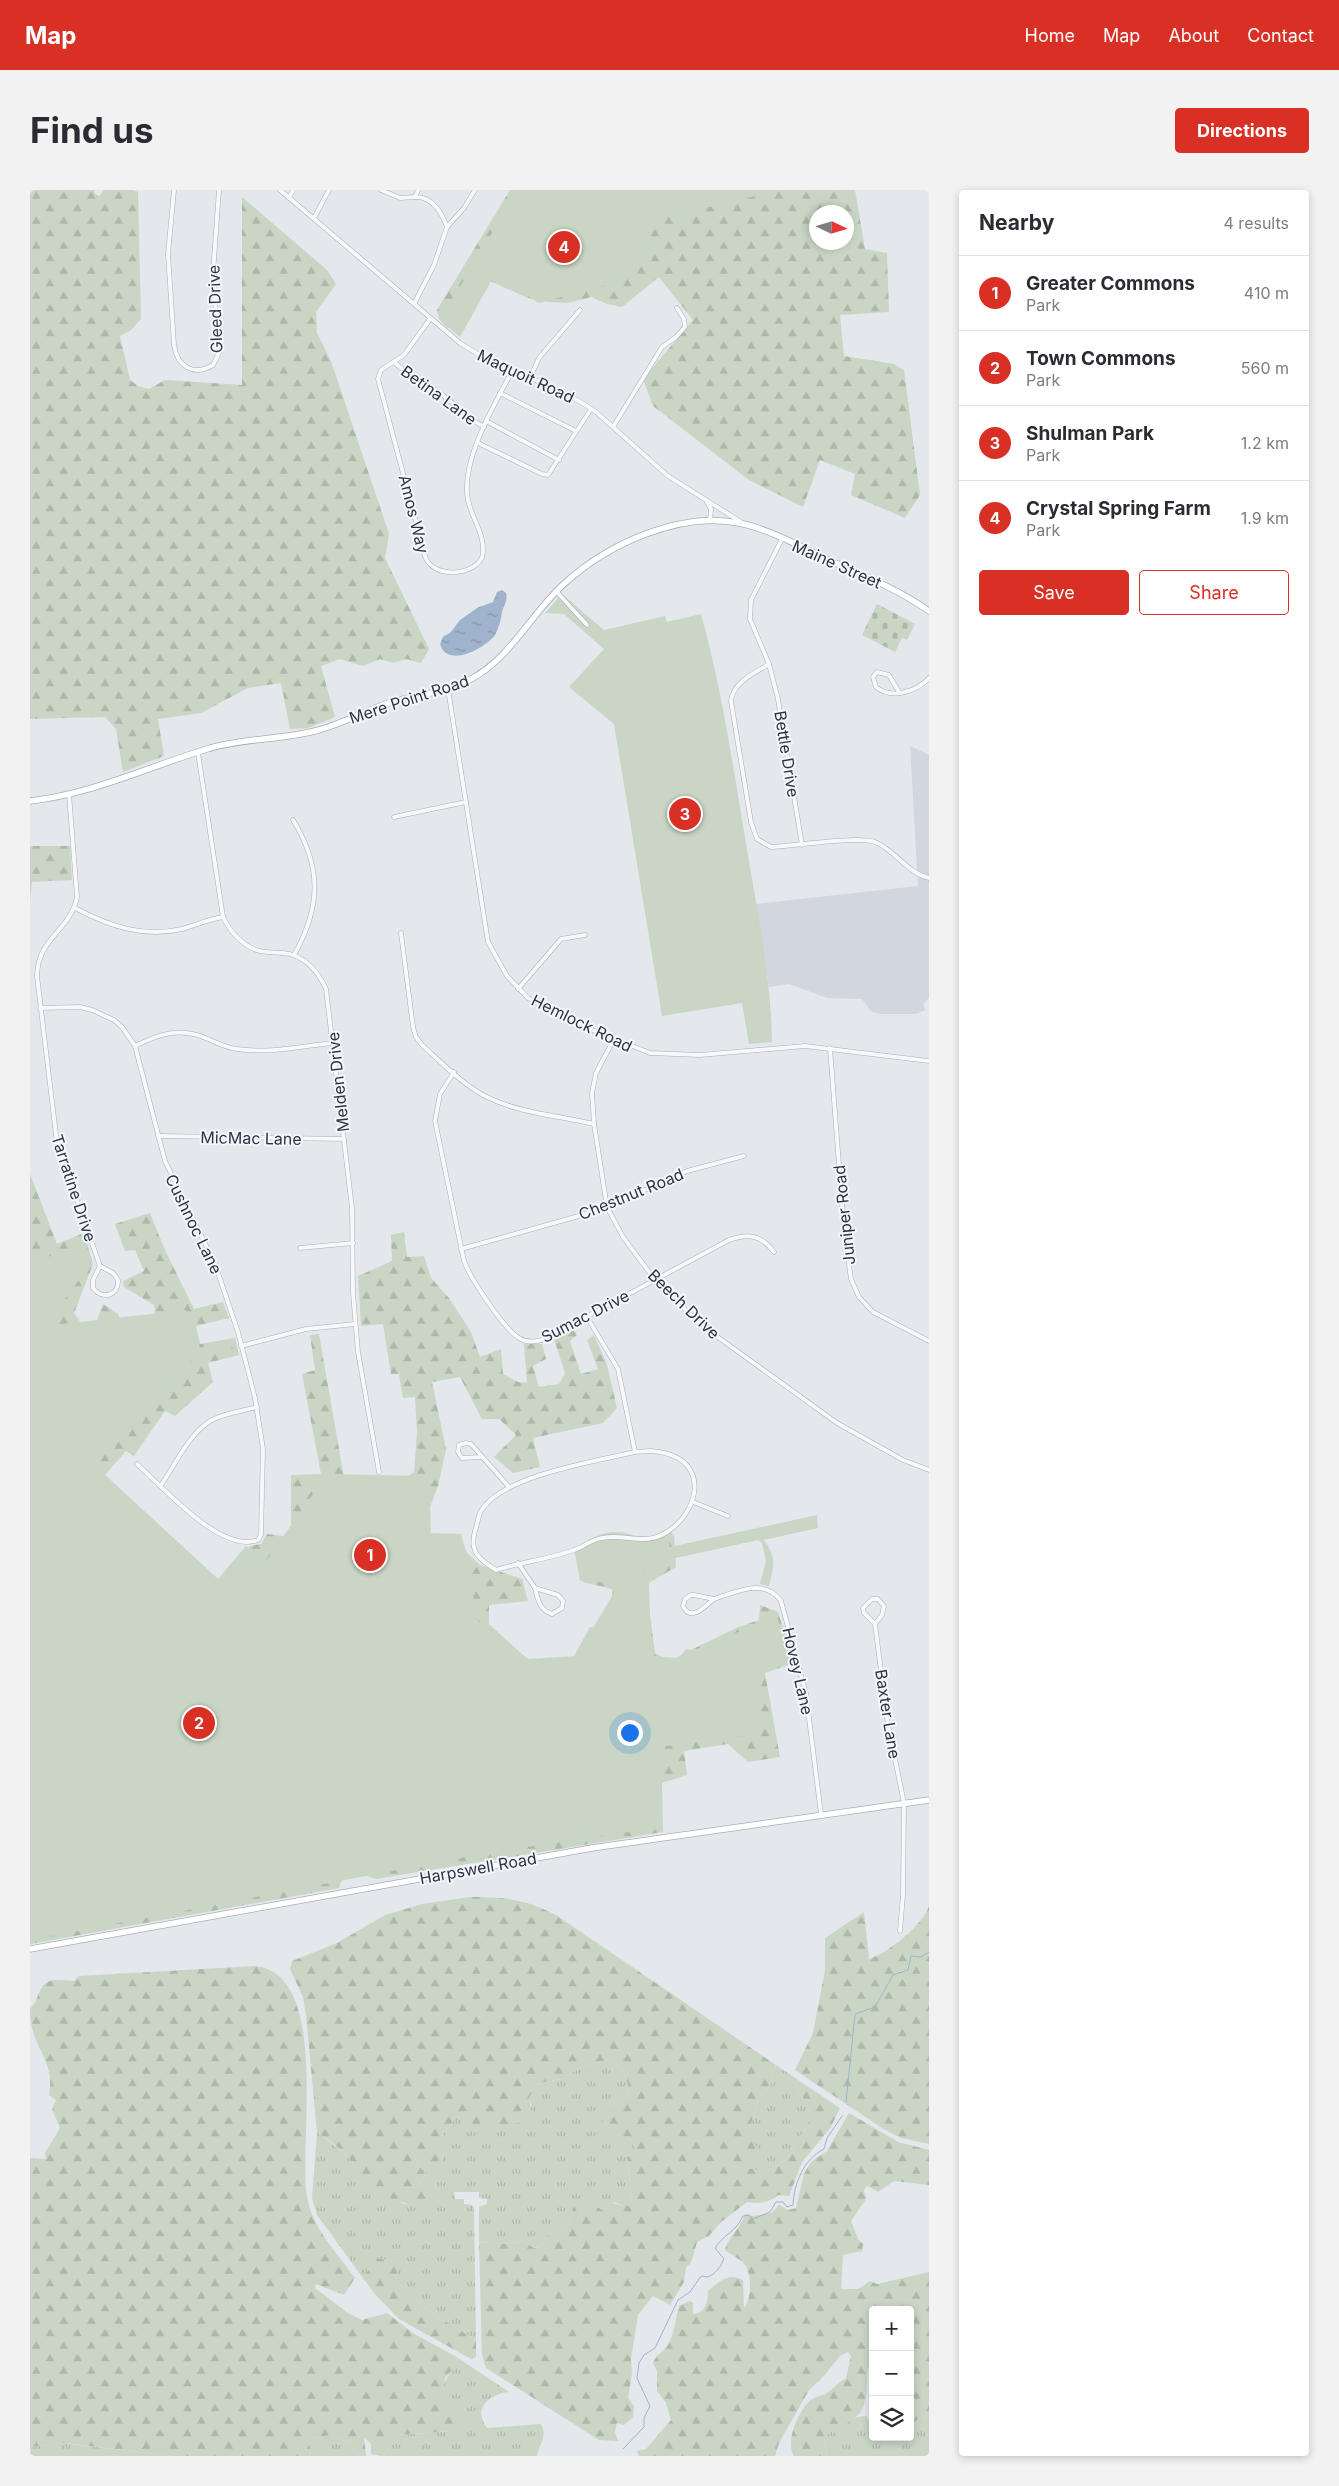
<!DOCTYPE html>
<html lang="en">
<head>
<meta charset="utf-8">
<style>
  :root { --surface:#fff; --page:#f2f2f3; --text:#2b2b33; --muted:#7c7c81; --line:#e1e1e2; --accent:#d93025 }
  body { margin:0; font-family:Inter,sans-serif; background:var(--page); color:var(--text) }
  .controls { position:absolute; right:15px; bottom:15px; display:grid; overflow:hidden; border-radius:5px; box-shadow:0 2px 8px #0003 }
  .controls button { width:45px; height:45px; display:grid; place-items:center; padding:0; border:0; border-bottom:1px solid var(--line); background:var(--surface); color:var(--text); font:25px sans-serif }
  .compass { position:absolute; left:779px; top:15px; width:45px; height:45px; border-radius:50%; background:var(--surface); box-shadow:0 2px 8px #0003; rotate:94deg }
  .you { position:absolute; left:599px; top:1542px; width:18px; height:18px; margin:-12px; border:4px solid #fff; border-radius:50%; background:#1a73e8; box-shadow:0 0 0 8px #1a73e833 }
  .badge { display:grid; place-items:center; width:32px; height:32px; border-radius:50%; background:var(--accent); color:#fff; font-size:16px; font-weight:700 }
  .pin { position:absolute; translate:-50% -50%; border:2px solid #fff; box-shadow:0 1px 5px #0006 }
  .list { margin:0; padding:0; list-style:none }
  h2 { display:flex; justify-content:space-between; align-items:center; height:65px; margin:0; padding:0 20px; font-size:21px }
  h2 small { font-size:16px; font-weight:400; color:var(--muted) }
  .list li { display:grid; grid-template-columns:32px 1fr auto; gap:15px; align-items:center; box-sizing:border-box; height:75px; padding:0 20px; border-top:1px solid var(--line) }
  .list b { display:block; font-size:19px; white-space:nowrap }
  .list p { margin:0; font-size:16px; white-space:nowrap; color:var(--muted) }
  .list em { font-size:16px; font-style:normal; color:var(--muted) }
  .actions { display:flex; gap:10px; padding:15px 20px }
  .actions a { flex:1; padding:11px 0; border:1px solid var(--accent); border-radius:5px; text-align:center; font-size:18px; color:var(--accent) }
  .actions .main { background:var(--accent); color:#fff }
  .icon { flex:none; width:28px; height:28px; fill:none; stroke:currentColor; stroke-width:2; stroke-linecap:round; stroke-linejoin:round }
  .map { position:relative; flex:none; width:899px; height:2266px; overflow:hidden; border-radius:5px }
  header { display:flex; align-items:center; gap:30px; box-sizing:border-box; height:70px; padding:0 25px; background:var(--accent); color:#fff }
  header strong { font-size:24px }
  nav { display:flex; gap:28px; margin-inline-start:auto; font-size:18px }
  .intro { display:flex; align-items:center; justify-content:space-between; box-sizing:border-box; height:120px; padding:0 30px }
  h1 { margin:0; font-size:35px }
  .button { padding:12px 22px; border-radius:5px; background:var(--accent); color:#fff; font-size:18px; font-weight:700 }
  main { display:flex; gap:30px; padding:0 30px }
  aside { flex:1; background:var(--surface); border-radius:5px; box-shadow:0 2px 8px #0003 }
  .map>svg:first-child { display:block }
  .built { fill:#d2d6de }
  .grass { fill:url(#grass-tufts) }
  .forest { fill:url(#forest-firs); fill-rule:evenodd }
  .cemetery { fill:url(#cemetery-stones) }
  .park { fill:#c9d6c5 }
  .water { fill:url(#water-ripples) }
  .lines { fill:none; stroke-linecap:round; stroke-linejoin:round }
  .stream { stroke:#9fb4cc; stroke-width:1 }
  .street-casing { stroke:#a9aeb7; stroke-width:5 }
  .secondary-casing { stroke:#a9aeb7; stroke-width:7 }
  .street { stroke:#f7f8fa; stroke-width:4 }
  .secondary { stroke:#fff; stroke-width:5.5 }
  .labels { text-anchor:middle; stroke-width:4; stroke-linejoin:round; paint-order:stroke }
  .street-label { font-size:16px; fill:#2b3445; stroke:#f4f6f9 }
</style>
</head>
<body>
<header>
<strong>Map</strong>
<nav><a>Home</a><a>Map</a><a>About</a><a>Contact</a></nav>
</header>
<div class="intro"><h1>Find us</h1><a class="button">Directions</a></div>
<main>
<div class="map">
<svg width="899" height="2266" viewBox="0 0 899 2266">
  <defs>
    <pattern id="grass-tufts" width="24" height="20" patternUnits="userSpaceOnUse" patternTransform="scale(1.25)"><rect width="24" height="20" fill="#c9d6c5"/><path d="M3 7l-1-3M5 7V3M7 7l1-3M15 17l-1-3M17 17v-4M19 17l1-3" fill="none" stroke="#adb8ab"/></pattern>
    <pattern id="forest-firs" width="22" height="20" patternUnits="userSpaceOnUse" patternTransform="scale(1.25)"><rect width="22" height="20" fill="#c9d6c5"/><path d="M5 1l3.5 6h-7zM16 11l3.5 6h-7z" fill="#adb8ab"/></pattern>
    <pattern id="cemetery-stones" width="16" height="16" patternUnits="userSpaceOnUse" patternTransform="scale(1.25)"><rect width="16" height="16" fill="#c9d6c5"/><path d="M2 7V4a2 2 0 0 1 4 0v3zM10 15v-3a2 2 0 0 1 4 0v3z" fill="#adb8ab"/></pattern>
    <pattern id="water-ripples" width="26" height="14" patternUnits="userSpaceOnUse" patternTransform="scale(1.25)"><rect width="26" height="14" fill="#9fb4cc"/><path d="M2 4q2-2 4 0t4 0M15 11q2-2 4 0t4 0" fill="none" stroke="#8293a7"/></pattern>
  </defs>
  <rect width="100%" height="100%" fill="#e4e7ec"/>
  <polygon class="built" points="880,556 899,565 899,808 893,814 895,820 886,824 849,824 841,821 832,809 797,808 759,794 739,797 726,714 888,696"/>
  <g class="grass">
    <path d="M582,1870C595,1880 598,1889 599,1906L575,1918L594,1946H598L606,1959L605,1965L597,1968L601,1999L600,2016H594L584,2012L574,2021L554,2011C541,2016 541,2023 539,2037L516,2046L511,2057L504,2058L493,2051L474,2054L449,2052V2017L457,2014V2009L449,2008V2002H424L425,2009H434V2014L442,2015L444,2018L446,2150L396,2119L366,2090L368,2077L346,2069L333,2088L287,2025L282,2008L287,1942L315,1964L335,1990L357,2005L374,2014L402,2015V2007L389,1993L395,1985L384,1967L401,1988C415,1978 414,1959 414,1943L421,1935L425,1926L502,1917L499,1908L506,1894L536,1888L544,1881L563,1873Z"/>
    <path d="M746,1875L768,1890L766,1899C786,1924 784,1928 766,1952C762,1958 759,1967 753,1972C748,1977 742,1976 737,1982L716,1978L725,1971L719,1949L721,1934L730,1906L741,1894Z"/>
    <path d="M425,2166L479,2202C459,2204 442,2219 457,2238L511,2234C518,2247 509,2254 507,2266H353L369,2245L422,2241L418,2214L412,2208C412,2191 419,2186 427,2173Z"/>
    <path d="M899,2224V2266H797L794,2247C805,2237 820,2226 836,2226L843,2237V2247H880V2231H885Z"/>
    <polygon points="300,2245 322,2254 327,2264 335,2266 281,2266 279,2249"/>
    <polygon points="33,2253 142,2266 222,2266 0,2266 0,2257"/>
  </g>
  <g class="forest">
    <polygon points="0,0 64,0 65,4 70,6 73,0 103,0 108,2 111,129 101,140 90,146 100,190 108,196 119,199 135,190 212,195 212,7 297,80 306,94 286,122 287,143 301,171 359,344 355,368 399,459 391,473 376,469 363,473 350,469 333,476 310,469 291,476 305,527 278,538 260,539 251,493 218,498 171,523 128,529 134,566 93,582 86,539 75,527 0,529"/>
    <path d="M480,0H825L835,59L857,63L859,122L810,125L814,166L864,174L874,180L890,305L875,328L821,305L825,284L790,270L773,317L719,290L623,216L613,189L663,130L629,87L592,117L577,114L561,107L538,113L518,112L498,108L453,88L422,138H417L409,129L407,120ZM786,22H816V52H786Z"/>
    <polygon points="0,656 40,656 42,690 2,692 0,711"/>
    <polygon points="0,984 27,1054 54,1043 63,1074 44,1123 53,1136 64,1138 73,1114 88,1124 94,1144 127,1133 124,1115 94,1097 93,1091 114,1081 105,1060 95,1061 85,1034 120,1023 135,1060 164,1119 193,1112 199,1128 166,1136 170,1154 205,1148 209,1165 178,1173 183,1192 145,1226 135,1221 104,1266 96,1261 75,1285 191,1392 220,1356 231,1354 237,1344 261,1347 261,1285 291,1284 272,1184 285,1180 280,1145 289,1144 315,1293 376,1288 384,1282 387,1242 385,1207 373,1208 369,1184 361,1184 353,1134 331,1136 328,1086 362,1071 361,1045 374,1042 377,1067 394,1066 401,1088 419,1108 441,1142 450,1167 471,1159 473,1184 488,1192 497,1193 494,1154 512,1154 516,1169 503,1176 509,1197 529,1194 535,1183 524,1149 543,1139 547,1145 540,1151 551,1184 568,1179 557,1150 564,1145 577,1175 587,1218 573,1233 503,1248 510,1277 483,1283 464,1267 486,1245 469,1229 452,1229 430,1187 402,1192 416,1259 408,1296 400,1317 401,1345 435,1364 450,1375 492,1389 498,1411 459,1415 459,1434 493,1465 496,1477 543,1468 560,1437 571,1438 583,1415 582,1399 553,1392 546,1363 611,1351 640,1341 644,1346 646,1377 619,1393 620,1425 625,1463 645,1474 656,1459 661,1460 706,1438 729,1430 730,1415 748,1422 764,1473 735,1483 750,1567 718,1572 698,1554 654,1561 657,1585 632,1593 633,1642 346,1689 315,1679 309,1698 0,1754"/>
    <path d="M440,1707C475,1707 495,1709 526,1725L746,1875L741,1894L730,1906L721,1934L720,1949L728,1958L725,1971L717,1978L737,1982C742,1976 748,1977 753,1972C759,1967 762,1958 766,1952C784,1928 786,1924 766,1899L768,1890L810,1918L801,1937L772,1972L759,2006L748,2005C739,2013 729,2014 717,2012L691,2032L679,2046L667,2052L661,2073L656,2077L654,2092L640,2115L623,2106L608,2125L601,2169L602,2183L598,2208L604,2216L603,2227L594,2235L587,2233L585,2242L588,2251L569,2250L456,2178L452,2165L449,2052L474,2054L493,2051L504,2058L511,2057L516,2046L539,2037C541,2023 540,2016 554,2010L574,2021L579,2012L594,2016H600L601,1999L597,1967L605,1965L606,1959L598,1946H594L592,1951H585L571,1940L575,1918L599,1906C598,1889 595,1880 582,1870L563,1873L544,1881L536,1888L506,1894L499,1908L502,1924L497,1931C477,1935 449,1945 433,1926H425L421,1935L414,1943C414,1961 416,1976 401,1989L384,1967L395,1985L389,1993L402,2007V2015C378,2019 354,2007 335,1991C327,1983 322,1971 314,1963C306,1955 296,1949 287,1942L276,1825L273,1807L260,1779L262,1771L307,1753L355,1725L392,1714Z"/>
    <path d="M899,1716V1954L871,1948L855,1940L765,1880L783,1843L795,1780V1748L834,1722L839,1769C857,1764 894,1734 899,1716Z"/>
    <path d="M225,1776C301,1783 268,1955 277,2007C281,2036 308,2064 325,2088L314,2105L286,2094L285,2098L318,2123L332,2130L357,2123L386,2145L425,2166L428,2173L415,2188L412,2208L433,2228L436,2235L426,2237L423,2241L369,2245L353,2266L341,2264V2254L334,2247L336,2266L327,2264L322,2254L300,2245L279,2249L281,2266H142L34,2253L0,2257V1968L16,1969L15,1963L30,1938L22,1919L26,1910L19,1905C20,1898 21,1889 19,1882C13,1858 0,1848 0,1820C1,1816 4,1815 6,1811C14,1787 20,1789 44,1791L49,1786Z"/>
    <path d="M819,1923L868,1952L899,1960V1995L864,1991L848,2002L837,1996L834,2000L836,2009L821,2031L828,2049L833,2054L832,2061L813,2065L811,2099H828L840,2091L847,2094L899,2082V2224L885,2231H880V2120H843V2175L838,2178C836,2192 839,2216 827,2226C817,2235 804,2238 794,2247L797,2266H764C755,2252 768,2220 781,2210C785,2206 794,2206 798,2202C805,2197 809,2192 816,2188L821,2166L818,2162L810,2166L794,2186L779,2200L749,2253L745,2266H609L607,2261L616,2259L641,2230L636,2213L627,2201V2181L623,2173C626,2164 634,2162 638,2155C645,2142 645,2130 649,2116L660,2111L663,2113V2124C677,2122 677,2113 678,2101C690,2091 698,2082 713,2090L714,2118C722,2108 722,2086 715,2075C711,2069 701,2065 695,2060C698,2047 711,2038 715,2024L723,2026L742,2023L749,2015L758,2020L766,2018L774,1984L781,1972L797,1961Z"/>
    <polygon points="346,2069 363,2069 368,2077 366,2090 396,2119 446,2150 446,2167 441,2169 369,2129 344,2103 333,2088"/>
  </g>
  <polygon class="cemetery" points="847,414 885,434 877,450 872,448 865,462 832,445"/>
  <g class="park">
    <polygon points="488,0 751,0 628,29 602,88 509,113 464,86 430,147 410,130"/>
    <path d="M532,404L574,440L635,426L637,432L671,424C692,500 703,576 716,654C727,720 741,785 742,852L719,854L712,813L632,826L584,534L539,497L574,459L534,424L515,423Z"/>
    <path d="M56,1063L60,1075L15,1136L156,1120L170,1158L200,1150L202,1158L160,1171L92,1251L86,1247L63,1274L188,1389L216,1356L234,1374L297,1284L393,1286L399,1343L431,1344L436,1362L449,1374L439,1387L448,1431L498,1469L546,1466L590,1393L550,1391L544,1358C556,1352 569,1343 582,1342C606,1341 610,1355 636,1339L640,1357L787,1325L788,1338L734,1350C747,1369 744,1375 739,1396L730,1394L736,1371L732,1353L728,1350L614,1375L623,1466L645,1468L747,1426L758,1467L731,1481V1543L629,1557L632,1637L462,1662L0,1750V1068Z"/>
  </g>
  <path class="water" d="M472,400L476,403C478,410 474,415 472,422C471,429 469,438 465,445C456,458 417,479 410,454L413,447L421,442L430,430L447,418L463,412L467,402Z"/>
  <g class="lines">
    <g class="stream">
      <polyline points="816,1912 825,1824 845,1817 863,1785 878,1780 881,1766 891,1767 899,1762"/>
      <path d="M593,2259L614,2237V2228L620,2216L607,2188L609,2173L614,2165L625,2158L648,2110L660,2102L671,2086L678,2087C686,2083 690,2078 694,2069L685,2058C694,2044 706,2042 713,2026L719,2025L723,2029L740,2022L746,2012H753L757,2017L763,2015C764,1993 774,1969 794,1959L797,1948L812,1926"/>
    </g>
    <defs>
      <g id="street">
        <path d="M144,0L138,64L144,155C147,176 163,187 183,175L189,163L183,83L189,0"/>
        <path d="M250,0L430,153C473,182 524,192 566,222L638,286L711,332"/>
        <polyline points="351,0 370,8 385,7"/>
        <polyline points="259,8 263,0"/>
        <polyline points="284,28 299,0"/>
        <polyline points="417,37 434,18 445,0"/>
        <path d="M384,114L404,75L417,37C412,23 402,6 385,7L388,0"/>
        <path d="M400,129L374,165L351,180L348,189L395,366C402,388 441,387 452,368C457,346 442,330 438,310C430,271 465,214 482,181"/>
        <path d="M365,173C378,185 396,192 410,203C425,214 437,228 454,237"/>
        <polyline points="500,188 509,168 550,120"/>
        <polyline points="470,203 546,241"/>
        <polyline points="456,231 529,270"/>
        <polyline points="583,237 632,157 646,147 655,137 654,129 647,118"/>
        <polyline points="448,253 512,284 518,285 561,219"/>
        <polyline points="677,312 681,319 680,331"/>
        <polyline points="752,349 721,410 720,429 739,474 748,509 772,655"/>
        <polyline points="526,401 557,435"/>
        <path d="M739,474C725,483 703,492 701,511L721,632L727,649L741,657C763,656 827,646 845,652C865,660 877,683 899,688"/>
        <polyline points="418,499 458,752 477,786 498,808 560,839 620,863 670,865 775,856 899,871"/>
        <path d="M869,502L859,485L847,482L843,487L846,497C862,510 887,501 899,488"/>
        <path d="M168,563L193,727C200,741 211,754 226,760C234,763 244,762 253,763C274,765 288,781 296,799L322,1018L323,1103L328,1162L349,1282"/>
        <path d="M39,604L47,707C40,742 8,746 7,786L27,953L70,1076"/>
        <polyline points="364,627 436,612"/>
        <path d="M263,630C292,677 291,717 264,765"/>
        <path d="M45,718C79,736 113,748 152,739C166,735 179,729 193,727"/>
        <path d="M371,743L383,837L386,847L392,855C412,873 434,896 459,908C490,923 530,926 564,934"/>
        <polyline points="488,799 531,749 555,745"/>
        <path d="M10,818L50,817L62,820L84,830L92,837L105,856L135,971L185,1074L208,1142L225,1208L233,1259L231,1345L228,1350C191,1364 133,1297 107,1274"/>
        <polyline points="584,849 566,883 562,903 564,934 577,1017 593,1047 625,1090 671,1135 807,1233 873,1270 899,1280"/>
        <path d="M105,856C131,843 151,837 178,849C187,853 197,858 207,859C238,864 272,856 303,853"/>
        <polyline points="800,858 814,1040 821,1089 829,1107 843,1122 899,1151"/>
        <path d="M424,882L410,904L405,931L434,1071C440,1088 474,1139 489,1148C499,1154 509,1152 519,1147L699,1050C719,1043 731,1045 744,1062"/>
        <polyline points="128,946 314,949"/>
        <polyline points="270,1058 323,1053"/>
        <polyline points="431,1059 570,1020 657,981 714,966"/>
        <path d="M70,1076L83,1083L88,1090C89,1106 72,1110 63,1098V1090Z"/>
        <polyline points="557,1127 588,1179 605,1262"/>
        <polyline points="211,1156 276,1139 325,1134"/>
        <path d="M621,1261C635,1262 650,1265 659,1278C678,1306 645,1350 614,1349C599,1349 588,1345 572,1348C562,1349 554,1357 544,1360C519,1369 492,1372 466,1380C450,1370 439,1362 445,1341C447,1335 448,1328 450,1323C468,1286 567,1271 605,1262Z"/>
        <polyline points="451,1267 432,1268 428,1262 429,1255 436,1253 441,1254 479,1297"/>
        <path d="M131,1295C146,1274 159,1243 182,1230C195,1223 213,1221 227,1217"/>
        <polyline points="663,1312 698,1326"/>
        <path d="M488,1373L505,1398L528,1405L533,1411L532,1418L522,1424C509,1420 508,1409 505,1398"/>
        <path d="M661,1405H664L684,1409C675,1416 661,1433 653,1416L655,1409Z"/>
        <path d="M684,1409C706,1402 734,1387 751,1411L776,1504L791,1624"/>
        <polygon points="842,1409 848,1409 854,1416 852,1425 845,1434 834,1423 833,1418"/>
        <polyline points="845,1434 858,1535 874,1613 873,1705 870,1741"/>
      </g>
      <g id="secondary">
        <path d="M0,611C62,604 118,577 177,559C212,548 250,550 285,541C313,534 338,519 365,511C390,504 418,502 441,489C481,468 502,422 535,393C578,354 650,321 709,333C739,339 774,358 801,371C835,386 869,400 899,421"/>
        <polyline points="0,1759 562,1658 899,1610"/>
      </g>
    </defs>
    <use href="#street" class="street-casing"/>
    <use href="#secondary" class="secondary-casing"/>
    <use href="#street" class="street"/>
    <use href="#secondary" class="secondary"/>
  </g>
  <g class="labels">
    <g class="street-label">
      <text transform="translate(185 119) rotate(-92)" y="6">Gleed Drive</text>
      <text transform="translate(496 186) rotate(25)" y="6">Maquoit Road</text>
      <text transform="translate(409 205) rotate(36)" y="6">Betina Lane</text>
      <text transform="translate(384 324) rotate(76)" y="6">Amos Way</text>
      <text transform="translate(807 374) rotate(24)" y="6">Maine Street</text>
      <text transform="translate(379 509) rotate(-18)" y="6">Mere Point Road</text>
      <text transform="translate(757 564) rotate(81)" y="6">Bettle Drive</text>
      <text transform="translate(552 833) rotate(26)" y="6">Hemlock Road</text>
      <text transform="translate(308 892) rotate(-96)" y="6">Melden Drive</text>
      <text transform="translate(221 948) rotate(1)" y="6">MicMac Lane</text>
      <text transform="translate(44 998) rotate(72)" y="6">Tarratine Drive</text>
      <text transform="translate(601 1004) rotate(-22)" y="6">Chestnut Road</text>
      <text transform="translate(814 1025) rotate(-96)" y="6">Juniper Road</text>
      <text transform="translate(164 1034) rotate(64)" y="6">Cushnoc Lane</text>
      <text transform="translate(654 1114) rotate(44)" y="6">Beech Drive</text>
      <text transform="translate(555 1126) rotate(-27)" y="6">Sumac Drive</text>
      <text transform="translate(768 1481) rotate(77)" y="6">Hovey Lane</text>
      <text transform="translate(858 1524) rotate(81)" y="6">Baxter Lane</text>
      <text transform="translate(448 1678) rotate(-10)" y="6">Harpswell Road</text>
    </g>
  </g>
</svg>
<div class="controls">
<button>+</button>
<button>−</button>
<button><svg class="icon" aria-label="layers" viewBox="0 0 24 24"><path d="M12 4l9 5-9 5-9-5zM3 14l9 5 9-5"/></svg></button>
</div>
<svg class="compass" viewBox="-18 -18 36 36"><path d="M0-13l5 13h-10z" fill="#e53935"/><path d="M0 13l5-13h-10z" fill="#7c7c81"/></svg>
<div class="you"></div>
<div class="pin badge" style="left:340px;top:1365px">1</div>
<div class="pin badge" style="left:169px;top:1533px">2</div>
<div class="pin badge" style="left:655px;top:624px">3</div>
<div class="pin badge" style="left:534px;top:57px">4</div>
</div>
<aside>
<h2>Nearby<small>4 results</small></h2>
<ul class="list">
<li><span class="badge">1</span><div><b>Greater Commons</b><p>Park</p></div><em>410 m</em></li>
<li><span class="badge">2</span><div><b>Town Commons</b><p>Park</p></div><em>560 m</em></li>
<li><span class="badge">3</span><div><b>Shulman Park</b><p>Park</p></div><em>1.2 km</em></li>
<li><span class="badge">4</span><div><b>Crystal Spring Farm</b><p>Park</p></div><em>1.9 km</em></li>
</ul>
<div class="actions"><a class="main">Save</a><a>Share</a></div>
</aside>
</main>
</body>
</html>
